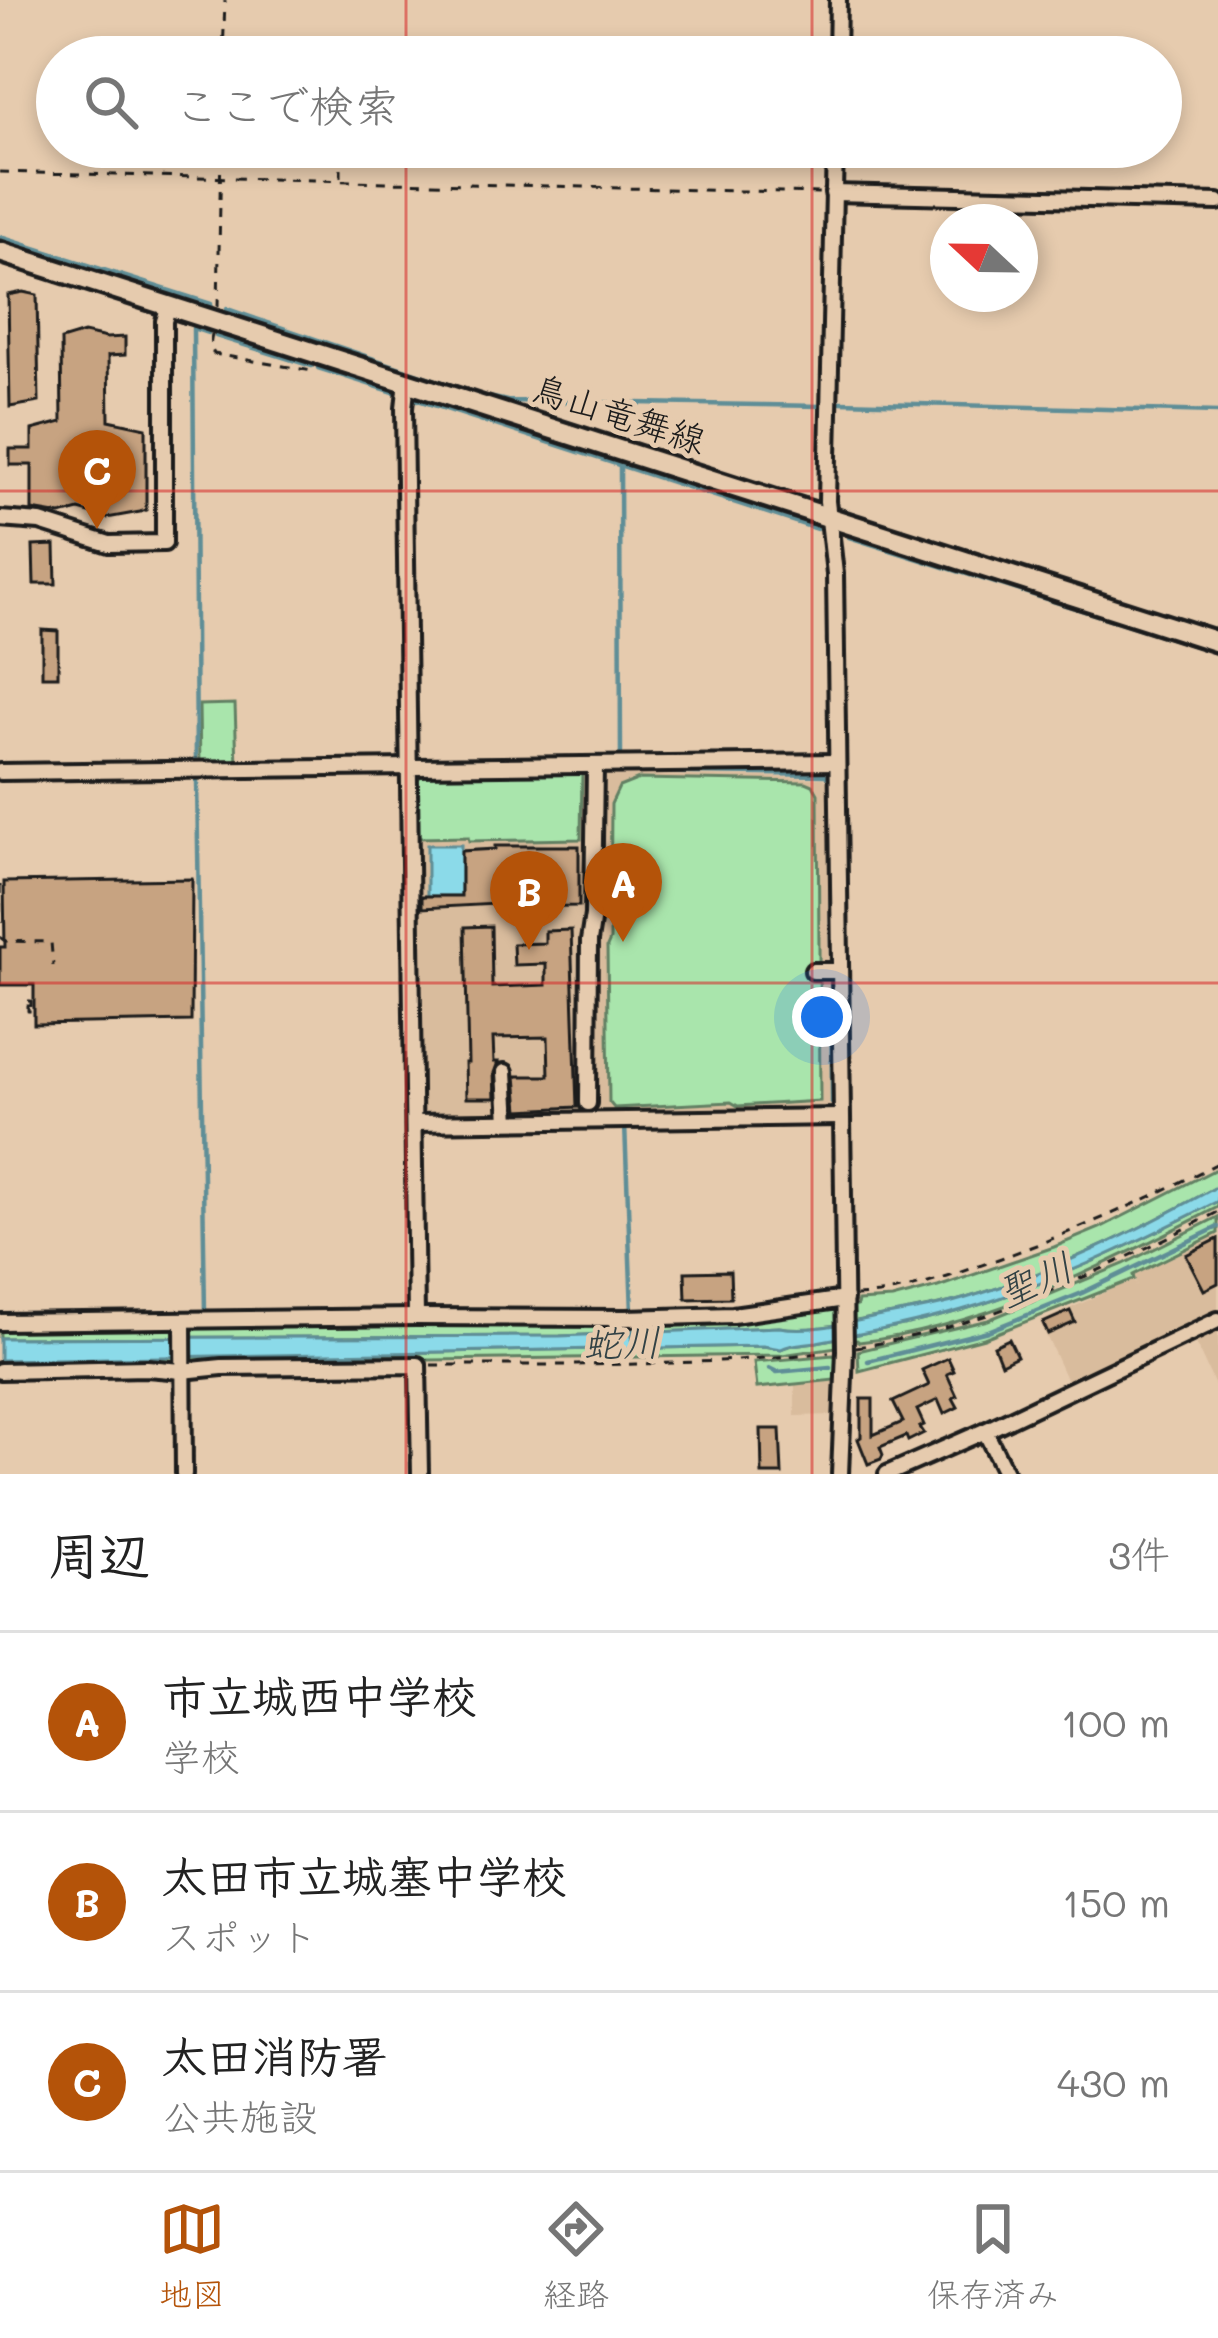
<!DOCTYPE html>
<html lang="ja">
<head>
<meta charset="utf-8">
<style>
  :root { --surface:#fff; --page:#f6f6f6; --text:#222; --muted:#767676; --line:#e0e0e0; --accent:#b45309 }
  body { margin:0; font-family:Mali,"Klee One",sans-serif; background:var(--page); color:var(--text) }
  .compass { position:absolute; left:930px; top:204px; width:108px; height:108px; border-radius:50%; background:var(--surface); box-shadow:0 6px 18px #0003; rotate:292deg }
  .you { position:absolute; left:822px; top:1017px; width:42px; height:42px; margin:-30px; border:9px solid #fff; border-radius:50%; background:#1a73e8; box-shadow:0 0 0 18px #1a73e833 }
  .badge { display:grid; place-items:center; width:78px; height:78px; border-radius:50%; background:var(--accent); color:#fff; font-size:39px; font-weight:700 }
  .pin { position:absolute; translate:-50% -99px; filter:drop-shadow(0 3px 6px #0008) }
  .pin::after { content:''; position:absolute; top:63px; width:42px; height:36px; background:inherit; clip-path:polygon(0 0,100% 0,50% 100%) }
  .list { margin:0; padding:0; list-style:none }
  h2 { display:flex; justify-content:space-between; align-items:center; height:156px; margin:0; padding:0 48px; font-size:51px }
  h2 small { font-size:39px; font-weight:400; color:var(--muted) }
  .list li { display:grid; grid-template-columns:78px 1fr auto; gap:36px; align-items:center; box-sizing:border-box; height:180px; padding:0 48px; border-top:3px solid var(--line) }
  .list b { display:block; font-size:45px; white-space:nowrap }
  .list p { margin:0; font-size:39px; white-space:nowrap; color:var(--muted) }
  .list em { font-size:39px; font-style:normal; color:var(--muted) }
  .icon { flex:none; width:66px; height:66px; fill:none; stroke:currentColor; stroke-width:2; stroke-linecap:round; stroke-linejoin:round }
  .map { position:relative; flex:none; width:1218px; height:1474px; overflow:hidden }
  .search { position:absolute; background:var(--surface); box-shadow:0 6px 18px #0003; left:36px; right:36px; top:36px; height:132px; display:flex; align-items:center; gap:30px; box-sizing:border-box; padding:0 42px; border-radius:66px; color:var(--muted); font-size:45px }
  .sheet { height:696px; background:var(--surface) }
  nav { display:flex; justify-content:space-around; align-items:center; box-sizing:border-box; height:168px; border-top:3px solid var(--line); background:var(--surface); font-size:33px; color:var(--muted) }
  nav a { display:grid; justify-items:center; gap:6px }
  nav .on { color:var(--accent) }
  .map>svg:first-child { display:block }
  .built { fill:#d9bc9d }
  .green { fill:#a9e5ac; stroke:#628064; stroke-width:3 }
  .water { fill:#8bdae9; stroke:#5f8e97; stroke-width:3 }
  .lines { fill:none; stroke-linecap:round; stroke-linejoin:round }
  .stream { stroke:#5f8e97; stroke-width:4.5 }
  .building { fill:#c7a381; stroke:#1c1c1c; stroke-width:3 }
  .minor-casing { stroke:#1c1c1c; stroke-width:22 }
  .major-casing { stroke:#1c1c1c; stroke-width:27 }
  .path { stroke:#1c1c1c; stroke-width:3; stroke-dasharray:9 9; stroke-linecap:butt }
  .minor { stroke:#e6cbae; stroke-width:14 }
  .major { stroke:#e6cbae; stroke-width:18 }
  .grid { fill:none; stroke:#d62828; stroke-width:3; stroke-opacity:0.55 }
  .labels { text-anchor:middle; stroke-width:10; stroke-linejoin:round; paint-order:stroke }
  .street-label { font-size:36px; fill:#1c1c1c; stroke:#e6cbae }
  .water-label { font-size:39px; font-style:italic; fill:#324245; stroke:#e6cbae }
</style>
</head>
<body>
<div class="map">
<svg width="1218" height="1474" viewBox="0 0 1218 1474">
  <rect width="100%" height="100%" fill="#e6cbae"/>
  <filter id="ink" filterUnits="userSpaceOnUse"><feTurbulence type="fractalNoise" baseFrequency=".00833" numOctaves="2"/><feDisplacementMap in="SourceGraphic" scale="24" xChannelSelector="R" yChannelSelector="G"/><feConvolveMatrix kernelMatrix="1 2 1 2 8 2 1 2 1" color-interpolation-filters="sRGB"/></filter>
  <g filter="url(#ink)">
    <g class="built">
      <polygon points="618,771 619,775 824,778 827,782 829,967 824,969 824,978 829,980 830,1105 828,1108 424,1119 420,1114 416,781 421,776"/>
      <polygon points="1218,1233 1218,1310 1067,1381 1040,1322 1133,1280 1137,1286 1133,1277"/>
      <polygon points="1218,1329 1218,1392 1194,1340"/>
      <polygon points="836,1381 834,1415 795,1416 795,1385"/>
    </g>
    <g class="green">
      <polygon points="235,704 237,766 200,766 199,705"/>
      <polygon points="582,772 581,839 469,841 468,837 417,838 416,781 421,776"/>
      <polygon points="639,779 806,782 813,785 818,794 820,1101 738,1106 731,1102 614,1108 609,1102 607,947 610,940 611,804 619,787"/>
      <path d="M1218,1168V1186C1137,1231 1052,1273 963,1299C933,1308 901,1312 871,1318C843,1324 808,1332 779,1327L560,1336L0,1338V1330L178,1328L190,1331V1327L657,1322L808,1312L837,1306L839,1310L857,1306L858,1301L892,1299L938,1287L1054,1247L1100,1228Z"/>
      <path d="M1218,1201V1207C1105,1265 986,1327 859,1342L857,1340L839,1343L837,1347L782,1355L0,1366V1360L763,1346L781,1349C792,1343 804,1344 817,1342C865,1333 915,1324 962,1310C1052,1284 1135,1243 1218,1201Z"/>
      <polygon points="1218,1217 1218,1233 1133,1275 1134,1279 984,1338 859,1371 858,1351 988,1320 1124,1264"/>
      <polygon points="833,1355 839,1358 839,1373 835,1374 835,1380 757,1388 754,1362"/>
    </g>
    <g class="water">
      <rect x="427" y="845" width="34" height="51"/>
      <path d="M1218,1186V1201C1135,1243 1052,1284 962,1310C915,1324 865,1333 817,1342C804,1344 792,1343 781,1349L763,1346L0,1360V1338L560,1336L779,1327C808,1332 843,1324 872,1318C901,1312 934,1308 963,1299C1052,1273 1137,1231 1218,1186Z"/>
    </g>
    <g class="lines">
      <g class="stream">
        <polyline points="0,237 211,304"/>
        <polyline points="227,309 480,395 507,401 822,406"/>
        <polyline points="216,336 312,366"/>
        <polyline points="318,368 394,392"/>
        <polyline points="412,398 817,529"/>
        <polyline points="841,402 1218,412"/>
        <polyline points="620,466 621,760"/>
        <polyline points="849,537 1218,653"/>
        <polyline points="196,765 193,328 208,333"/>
        <polyline points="629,772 825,775 830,778 832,1103"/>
        <polyline points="197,779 205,1313"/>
        <polyline points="625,1124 633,1340"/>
        <polyline points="868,1361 988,1331 1082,1293 1218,1227"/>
        <polyline points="769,1368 777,1372 830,1367"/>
      </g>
    </g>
    <g class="building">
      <polygon points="23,292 37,295 39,402 10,407 8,295"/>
      <polygon points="84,333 106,338 125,337 125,355 108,356 109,420 146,428 146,510 140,512 107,518 79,510 61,515 32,510 32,465 10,465 10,449 32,449 32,430 62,422 61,340"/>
      <polygon points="55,545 56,584 34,584 33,546"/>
      <polygon points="42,630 58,631 58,676 42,676"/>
      <polygon points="495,846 579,846 579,906 496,907 496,904 422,908 422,896 461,896 461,851 495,849"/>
      <polygon points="192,879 191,1021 34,1024 34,985 0,985 0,947 5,947 4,882"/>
      <polygon points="491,926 492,987 546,985 546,964 514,965 513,944 545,943 545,931 571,930 577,1107 519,1110 516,1076 549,1076 548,1037 493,1038 494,1062 498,1062 494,1073 495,1098 466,1098 465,1063 468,1063 465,927"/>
      <polygon points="1218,1239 1218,1283 1204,1290 1186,1255"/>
      <polygon points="730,1271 731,1298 686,1299 685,1272"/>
      <polygon points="1070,1311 1075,1322 1048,1334 1043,1323"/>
      <polygon points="1009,1339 1017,1356 1001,1364 994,1346"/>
      <polygon points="948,1358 954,1371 947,1374 957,1396 953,1398 958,1407 944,1414 938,1400 917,1410 924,1425 920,1427 924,1433 908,1441 906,1436 880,1447 883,1455 881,1459 868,1464 858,1439 861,1437 861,1399 873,1399 873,1435 903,1422 893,1402 929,1385 922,1370"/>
      <polygon points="761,1429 780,1429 782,1474 762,1474"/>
    </g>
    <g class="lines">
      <defs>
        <g id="minor">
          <polyline points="837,57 838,0"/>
          <polyline points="835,147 827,501 835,574 845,1350 840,1474"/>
          <polyline points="833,193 1218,202"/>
          <polyline points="407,381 404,408 416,1317"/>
          <polyline points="0,519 40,522 109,544 164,543 164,321 169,305"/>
          <polyline points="0,772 837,762"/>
          <polyline points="813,971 840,971"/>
          <polyline points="505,1072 508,1121"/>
          <polyline points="588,1103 589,941 593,915 595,765"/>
          <polyline points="414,1123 841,1117"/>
          <polyline points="183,1320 184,1474"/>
          <polyline points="0,1322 416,1317 626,1318 733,1315 845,1299"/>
          <polyline points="0,1371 147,1368 182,1371 222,1367 418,1365 420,1474"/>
          <polyline points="985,1431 1006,1474"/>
          <polyline points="887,1474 985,1431 1218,1320"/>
        </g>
        <polyline id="major" points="0,252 1218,642"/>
      </defs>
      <use href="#minor" class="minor-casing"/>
      <use href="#major" class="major-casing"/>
      <g class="path">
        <polyline points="223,57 225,0"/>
        <polyline points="343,57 343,46 348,42 824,57"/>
        <polyline points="0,172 820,193"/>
        <polyline points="341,178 341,147"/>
        <polyline points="218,307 221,147"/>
        <polyline points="212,334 210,346 214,354 312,371"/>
        <polyline points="0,885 0,922"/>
        <polyline points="0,937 5,941 51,942 53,966"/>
        <polygon points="28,1001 31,1001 31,1009 34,1011 28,1011"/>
        <path d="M856,1296C903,1294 946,1278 990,1262C1071,1233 1141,1203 1218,1163"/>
        <path d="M856,1347C986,1328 1102,1271 1218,1212"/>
        <path d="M431,1365C564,1365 697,1367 829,1352"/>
      </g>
      <use href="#minor" class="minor"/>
      <use href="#major" class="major"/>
    </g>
  </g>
  <path class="grid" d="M406,0V57M812,0V57M406,147V1474M812,147V1474M0,491H1218M0,983H1218"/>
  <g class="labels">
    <g class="street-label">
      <text transform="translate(619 414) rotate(18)" y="13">鳥山竜舞線</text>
    </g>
    <g class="water-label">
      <text transform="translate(1035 1280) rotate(-24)" y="14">聖川</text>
      <text transform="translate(622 1343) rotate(-2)" y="14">蛇川</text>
    </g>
  </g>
</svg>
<svg class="compass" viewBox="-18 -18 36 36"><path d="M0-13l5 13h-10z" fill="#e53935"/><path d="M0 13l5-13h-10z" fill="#767676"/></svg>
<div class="you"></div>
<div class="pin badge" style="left:623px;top:942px">A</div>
<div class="pin badge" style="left:529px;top:950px">B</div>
<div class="pin badge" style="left:97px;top:529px">C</div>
<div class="search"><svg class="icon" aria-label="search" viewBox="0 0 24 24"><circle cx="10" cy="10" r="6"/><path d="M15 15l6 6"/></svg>ここで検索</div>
</div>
<section class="sheet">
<h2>周辺<small>3件</small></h2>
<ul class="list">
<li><span class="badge">A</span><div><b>市立城西中学校</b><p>学校</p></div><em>100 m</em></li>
<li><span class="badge">B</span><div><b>太田市立城塞中学校</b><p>スポット</p></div><em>150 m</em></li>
<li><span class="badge">C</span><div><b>太田消防署</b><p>公共施設</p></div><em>430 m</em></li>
</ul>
</section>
<nav>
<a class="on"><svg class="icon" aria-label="map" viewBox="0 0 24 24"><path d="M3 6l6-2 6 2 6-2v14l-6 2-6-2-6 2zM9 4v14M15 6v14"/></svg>地図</a>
<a><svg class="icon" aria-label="directions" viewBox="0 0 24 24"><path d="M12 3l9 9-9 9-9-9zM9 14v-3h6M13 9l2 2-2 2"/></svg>経路</a>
<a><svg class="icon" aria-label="saved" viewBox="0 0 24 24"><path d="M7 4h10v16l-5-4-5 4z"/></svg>保存済み</a>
</nav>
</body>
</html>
